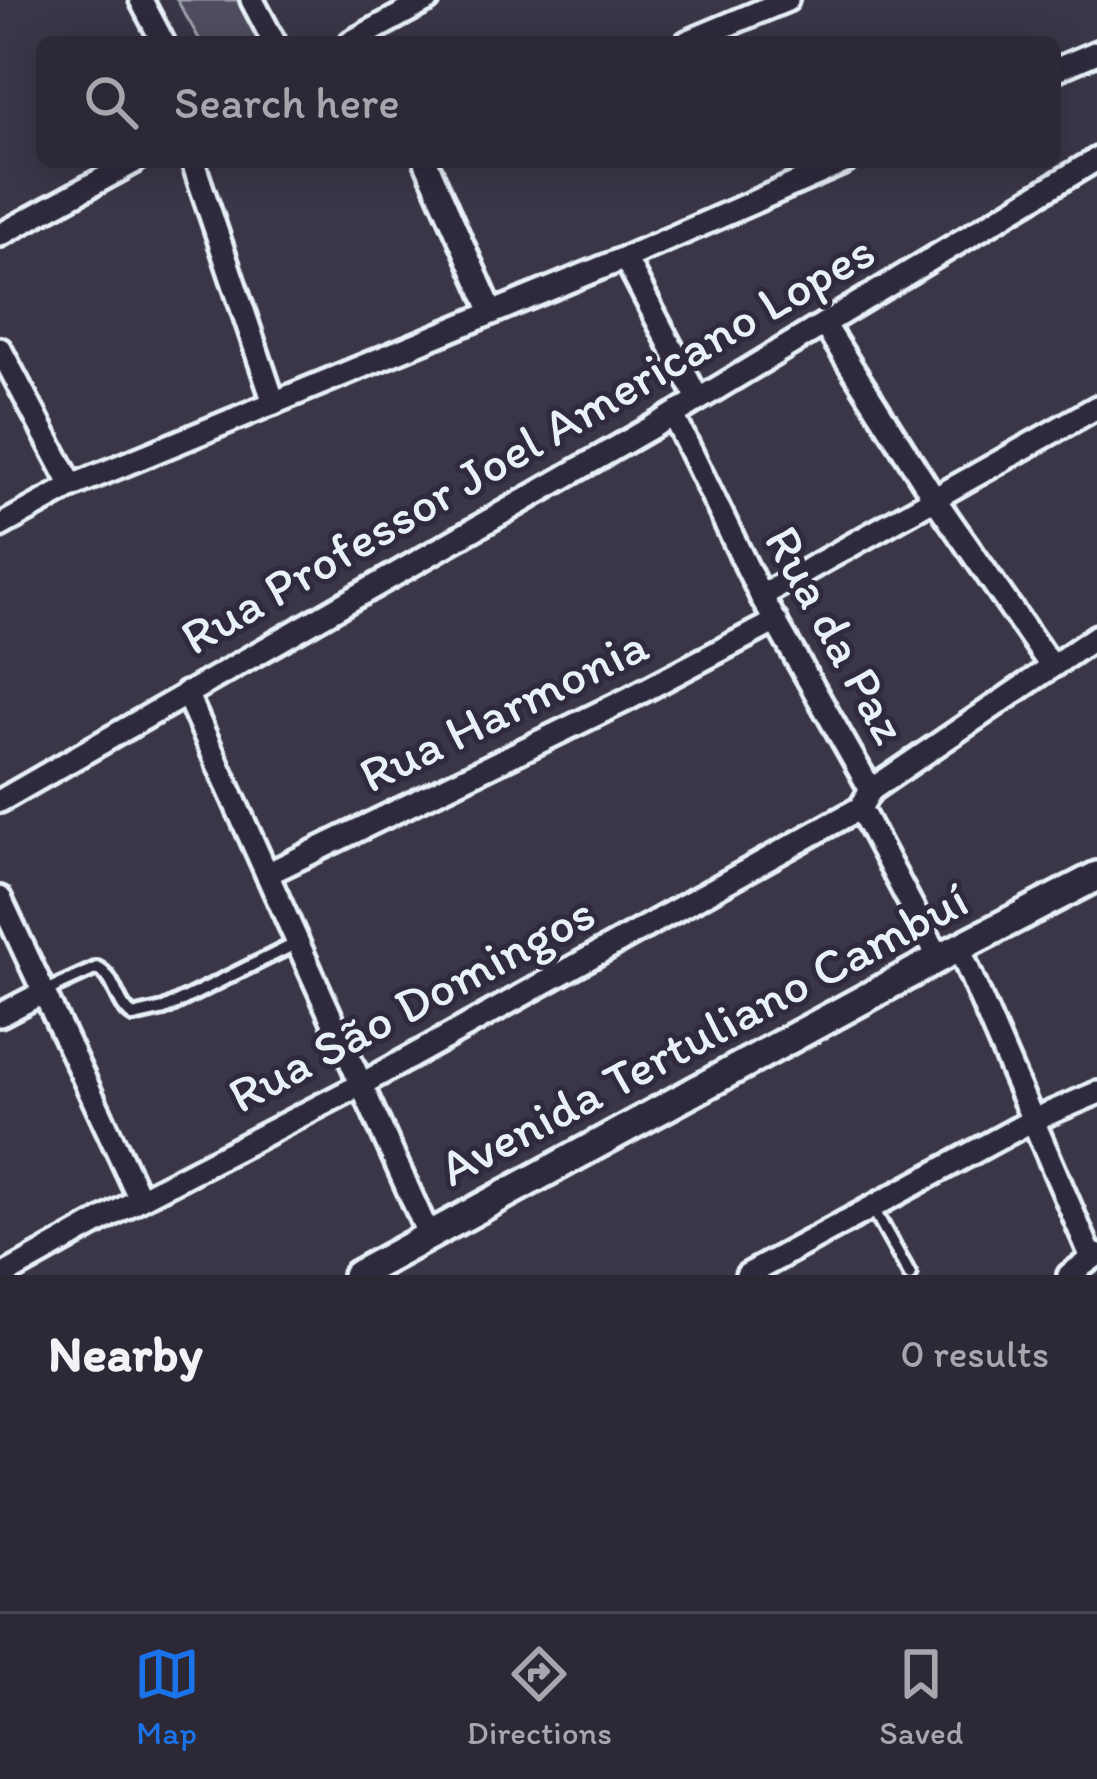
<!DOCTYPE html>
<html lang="en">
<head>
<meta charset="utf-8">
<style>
  :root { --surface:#2c2836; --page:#34303e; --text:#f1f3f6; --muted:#a6a6ad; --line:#484451; --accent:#1a73e8 }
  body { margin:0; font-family:Itim,sans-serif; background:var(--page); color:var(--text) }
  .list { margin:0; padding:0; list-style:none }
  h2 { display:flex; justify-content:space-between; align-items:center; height:156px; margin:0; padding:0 48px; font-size:51px }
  h2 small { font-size:39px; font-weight:400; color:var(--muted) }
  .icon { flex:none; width:66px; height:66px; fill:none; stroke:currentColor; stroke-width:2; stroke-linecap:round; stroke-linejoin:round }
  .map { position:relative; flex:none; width:1097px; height:1275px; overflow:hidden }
  .search { position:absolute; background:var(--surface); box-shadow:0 6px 30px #0003; left:36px; right:36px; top:36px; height:132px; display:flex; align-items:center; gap:30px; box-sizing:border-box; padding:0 42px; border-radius:18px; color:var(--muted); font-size:45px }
  .sheet { height:336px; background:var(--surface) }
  nav { display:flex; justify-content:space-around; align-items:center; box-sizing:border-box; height:168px; border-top:3px solid var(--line); background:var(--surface); font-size:33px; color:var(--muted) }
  nav a { display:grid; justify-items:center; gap:6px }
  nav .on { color:var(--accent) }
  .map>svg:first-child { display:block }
  .green { fill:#504e5f; stroke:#9ca0ac; stroke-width:3 }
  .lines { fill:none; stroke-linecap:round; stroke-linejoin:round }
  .service-casing { stroke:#e8f1f8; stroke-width:20 }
  .minor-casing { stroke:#e8f1f8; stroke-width:30 }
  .secondary-casing { stroke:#e8f1f8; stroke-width:36 }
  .service { stroke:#2f2a3d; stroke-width:10 }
  .minor { stroke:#2f2a3d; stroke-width:21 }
  .secondary { stroke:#2f2a3d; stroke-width:27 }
  .labels { text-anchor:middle; stroke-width:10; stroke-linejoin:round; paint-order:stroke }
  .street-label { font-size:51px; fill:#e8f1f8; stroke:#2f2a3d }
</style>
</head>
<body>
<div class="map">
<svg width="1097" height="1275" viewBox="0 0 1097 1275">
  <rect width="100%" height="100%" fill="#3a3648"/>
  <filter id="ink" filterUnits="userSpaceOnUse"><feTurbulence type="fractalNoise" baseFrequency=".00833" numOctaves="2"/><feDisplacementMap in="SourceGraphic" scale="24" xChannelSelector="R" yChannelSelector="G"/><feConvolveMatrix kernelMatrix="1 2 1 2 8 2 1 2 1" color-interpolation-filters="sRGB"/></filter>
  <g filter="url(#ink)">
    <polygon class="green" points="177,0 240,0 264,42 201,42"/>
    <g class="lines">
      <defs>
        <g id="service">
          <path d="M44,992L97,968C117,978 115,1004 133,1016L164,1009L297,943"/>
          <polyline points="871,1205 910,1275"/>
        </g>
        <g id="minor">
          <polyline points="141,0 163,42"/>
          <polyline points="252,0 274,42"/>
          <polyline points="351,42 428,0"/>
          <polyline points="687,42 787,0"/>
          <polyline points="1055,70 1097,52"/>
          <polyline points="193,162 274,403"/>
          <polyline points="426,162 492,312"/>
          <polyline points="0,235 134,162"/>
          <polyline points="625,258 697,397"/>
          <polyline points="824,324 934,498 1051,666"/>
          <polyline points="0,349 72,486"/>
          <polyline points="673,415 761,596 871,790 860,808 939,958"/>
          <polyline points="0,526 72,486 625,258 845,162"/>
          <polyline points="761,596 1097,407"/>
          <polyline points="186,693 429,1236"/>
          <polyline points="871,790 1097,636"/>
          <polyline points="0,801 673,415 1097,159"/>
          <polyline points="267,874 626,700 776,621"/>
          <polyline points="0,898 140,1199"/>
          <polyline points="959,948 1092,1258"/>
          <polyline points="0,1015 44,992"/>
          <polyline points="4,1275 140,1199 362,1084 860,808"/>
          <polyline points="747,1275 1031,1121 1097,1093"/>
          <polyline points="1069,1275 1097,1255"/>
        </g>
        <polyline id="secondary" points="357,1275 939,958 1097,876"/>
      </defs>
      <use href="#service" class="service-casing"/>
      <use href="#minor" class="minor-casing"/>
      <use href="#secondary" class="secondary-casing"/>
      <use href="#service" class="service"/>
      <use href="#minor" class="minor"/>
      <use href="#secondary" class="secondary"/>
    </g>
  </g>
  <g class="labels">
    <g class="street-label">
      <text transform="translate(527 443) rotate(-30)" y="18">Rua Professor Joel Americano Lopes</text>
      <text transform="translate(837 634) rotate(61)" y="18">Rua da Paz</text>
      <text transform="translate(503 709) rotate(-26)" y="18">Rua Harmonia</text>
      <text transform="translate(411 1003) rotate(-28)" y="18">Rua São Domingos</text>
      <text transform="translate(703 1033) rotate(-28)" y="18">Avenida Tertuliano Cambuí</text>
    </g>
  </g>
</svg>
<div class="search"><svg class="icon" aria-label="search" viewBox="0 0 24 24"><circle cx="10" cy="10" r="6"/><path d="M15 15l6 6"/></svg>Search here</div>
</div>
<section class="sheet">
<h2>Nearby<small>0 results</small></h2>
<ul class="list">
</ul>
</section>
<nav>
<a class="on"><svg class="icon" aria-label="map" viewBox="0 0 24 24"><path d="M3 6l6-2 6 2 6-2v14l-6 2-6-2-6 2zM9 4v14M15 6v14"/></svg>Map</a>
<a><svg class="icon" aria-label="directions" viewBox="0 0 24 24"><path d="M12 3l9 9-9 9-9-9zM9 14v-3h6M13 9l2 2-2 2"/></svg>Directions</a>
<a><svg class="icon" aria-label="saved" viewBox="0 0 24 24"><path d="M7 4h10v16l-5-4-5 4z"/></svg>Saved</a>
</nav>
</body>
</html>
